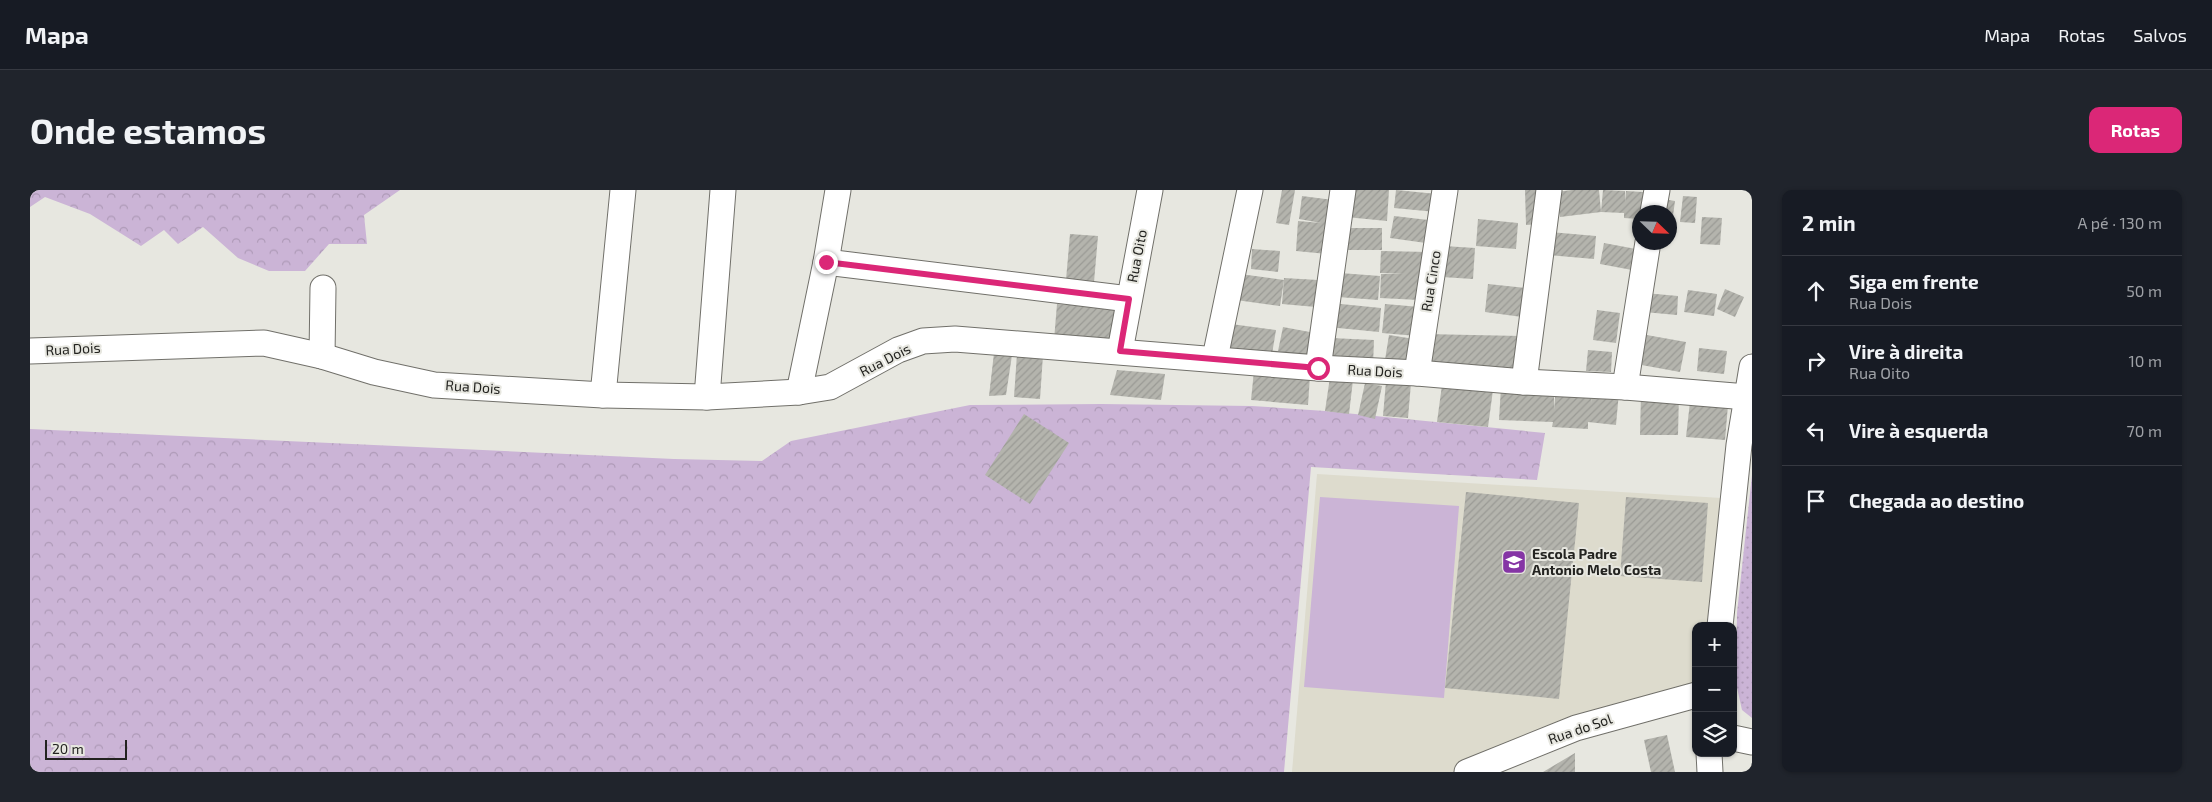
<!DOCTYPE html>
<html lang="pt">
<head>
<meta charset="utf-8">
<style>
  :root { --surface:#171b24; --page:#20242c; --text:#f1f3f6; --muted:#9ea1a6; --line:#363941; --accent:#db2777 }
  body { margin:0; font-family:"Exo 2",sans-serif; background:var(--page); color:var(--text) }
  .controls { position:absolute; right:15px; bottom:15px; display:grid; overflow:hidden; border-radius:10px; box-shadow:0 1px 4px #0004 }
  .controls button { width:45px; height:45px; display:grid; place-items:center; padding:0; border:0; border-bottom:1px solid var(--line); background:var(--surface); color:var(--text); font:25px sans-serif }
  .compass { position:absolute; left:1602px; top:15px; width:45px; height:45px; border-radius:50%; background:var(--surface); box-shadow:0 1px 4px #0004; rotate:113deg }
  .scale { position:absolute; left:15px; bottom:12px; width:82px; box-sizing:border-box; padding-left:5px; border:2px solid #232320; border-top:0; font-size:14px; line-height:18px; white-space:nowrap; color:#232320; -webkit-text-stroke:4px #e7e7e0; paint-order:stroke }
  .stop { position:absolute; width:15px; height:15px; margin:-11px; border:4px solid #db2777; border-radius:50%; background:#fff }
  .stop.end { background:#db2777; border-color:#fff; box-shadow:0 1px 5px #0008 }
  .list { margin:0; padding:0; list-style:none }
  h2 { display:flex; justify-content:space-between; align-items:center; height:65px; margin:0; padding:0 20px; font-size:21px }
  h2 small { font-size:16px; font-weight:400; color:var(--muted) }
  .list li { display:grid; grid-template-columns:32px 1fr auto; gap:15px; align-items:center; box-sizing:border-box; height:70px; padding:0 20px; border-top:1px solid var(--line) }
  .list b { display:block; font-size:19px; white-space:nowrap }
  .list p { margin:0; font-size:16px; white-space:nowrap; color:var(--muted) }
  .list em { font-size:16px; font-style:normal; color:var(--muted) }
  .icon { flex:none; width:28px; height:28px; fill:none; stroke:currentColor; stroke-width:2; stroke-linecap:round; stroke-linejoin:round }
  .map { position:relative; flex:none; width:1722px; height:582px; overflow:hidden; border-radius:10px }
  header { display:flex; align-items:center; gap:30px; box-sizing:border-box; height:70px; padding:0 25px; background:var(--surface); border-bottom:1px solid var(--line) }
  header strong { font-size:24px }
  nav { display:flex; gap:28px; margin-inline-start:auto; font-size:18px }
  .intro { display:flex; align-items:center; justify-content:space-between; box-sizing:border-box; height:120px; padding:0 30px }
  h1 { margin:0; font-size:35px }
  .button { padding:12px 22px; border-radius:10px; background:var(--accent); color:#fff; font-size:18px; font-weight:700 }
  main { display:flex; gap:30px; padding:0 30px }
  aside { flex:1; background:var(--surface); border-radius:10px; box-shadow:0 1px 4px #0004 }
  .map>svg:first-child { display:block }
  .built { fill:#dddbcd }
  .grass { fill:#cbb4d6 }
  .forest { fill:url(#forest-crowns) }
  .park { fill:url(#park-dots) }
  .building { fill:url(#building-hatch) }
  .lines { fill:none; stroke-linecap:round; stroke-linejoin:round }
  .minor-casing { stroke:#71706a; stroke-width:27 }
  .minor { stroke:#fff; stroke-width:25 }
  .route { stroke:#db2777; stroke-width:6 }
  .labels { text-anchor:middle; stroke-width:4; stroke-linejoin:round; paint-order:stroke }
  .street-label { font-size:14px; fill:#232320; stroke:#e7e7e0 }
  .poi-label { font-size:14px; font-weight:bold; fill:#232320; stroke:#e7e7e0; text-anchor:start }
</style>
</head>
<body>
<header>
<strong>Mapa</strong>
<nav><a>Mapa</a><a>Rotas</a><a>Salvos</a></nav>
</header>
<div class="intro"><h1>Onde estamos</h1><a class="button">Rotas</a></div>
<main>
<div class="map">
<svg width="1722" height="582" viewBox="0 0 1722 582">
  <defs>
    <pattern id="forest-crowns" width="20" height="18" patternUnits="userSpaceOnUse" patternTransform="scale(1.25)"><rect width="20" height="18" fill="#cbb4d6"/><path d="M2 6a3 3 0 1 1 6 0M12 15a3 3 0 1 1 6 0" fill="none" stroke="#ae9ab7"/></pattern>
    <pattern id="park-dots" width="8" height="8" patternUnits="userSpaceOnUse" patternTransform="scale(1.25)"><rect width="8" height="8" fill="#cbb4d6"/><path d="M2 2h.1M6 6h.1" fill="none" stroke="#ae9ab7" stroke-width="1.8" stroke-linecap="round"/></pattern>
    <pattern id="building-hatch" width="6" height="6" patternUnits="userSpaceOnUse" patternTransform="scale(1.25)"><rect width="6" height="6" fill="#b4b4ad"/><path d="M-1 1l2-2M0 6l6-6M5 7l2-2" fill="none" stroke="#9a9a95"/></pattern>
  </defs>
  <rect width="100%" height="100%" fill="#e7e7e0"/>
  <polygon class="built" points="1287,284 1692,308 1684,436 1666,436 1666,512 1431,582 1262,582"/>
  <polygon class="grass" points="1290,307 1429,316 1414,508 1274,497"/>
  <g class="forest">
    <polygon points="0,0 370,0 334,25 337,54 299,54 275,81 239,81 208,68 173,37 148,54 134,40 111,56 60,24 15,7 0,17"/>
    <polygon points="1071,214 1222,216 1295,221 1515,243 1507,290 1281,277 1254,582 0,582 0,239 644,269 732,271 761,251 940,215"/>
  </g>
  <polygon class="park" points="1722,285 1722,528 1712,520 1706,493 1707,423"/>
  <g class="building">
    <polygon points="1252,0 1265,0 1259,35 1246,33"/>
    <polygon points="1318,0 1359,0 1357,31 1316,27"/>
    <polygon points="1366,0 1407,4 1406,22 1364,18"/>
    <polygon points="1495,0 1509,0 1510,34 1496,35"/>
    <polygon points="1542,0 1569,0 1571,22 1530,27 1526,2"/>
    <polygon points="1573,0 1595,1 1595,12 1596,1 1613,2 1613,22 1610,22 1610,29 1594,28 1594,23 1571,22"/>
    <polygon points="1272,6 1303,10 1297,64 1266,61 1268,31 1291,33 1269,29"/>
    <polygon points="1653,6 1667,7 1665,33 1650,32"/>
    <polygon points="1633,9 1645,11 1642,33 1640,33 1640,22 1631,22"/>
    <polygon points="1364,26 1407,31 1403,54 1360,48"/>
    <polygon points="1672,27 1692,28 1690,55 1670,54"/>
    <polygon points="1448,29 1488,33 1486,59 1446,56"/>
    <rect x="1316" y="38" width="36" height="22"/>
    <polygon points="1520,42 1566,46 1564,69 1518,65"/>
    <polygon points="1040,44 1068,46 1064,92 1036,90"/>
    <polygon points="1574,53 1606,59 1602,80 1570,74"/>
    <polygon points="1414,56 1445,58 1443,89 1412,87"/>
    <polygon points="1222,59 1250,61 1248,82 1221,79"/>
    <polygon points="1351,61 1399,62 1389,110 1350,108 1351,84 1374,83 1350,83"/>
    <polygon points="1310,83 1350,86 1348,110 1308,107"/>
    <polygon points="1210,84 1254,90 1250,116 1206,110"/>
    <polygon points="1254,88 1288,90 1286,117 1252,114"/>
    <polygon points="1458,94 1496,98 1492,127 1455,122"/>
    <polygon points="1695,99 1714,107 1705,127 1687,119"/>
    <polygon points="1658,100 1687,104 1684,126 1654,122"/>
    <polygon points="1615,103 1648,106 1647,125 1614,122"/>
    <polygon points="1301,113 1351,118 1349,142 1298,137"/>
    <polygon points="1027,114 1086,118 1083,154 1024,150"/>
    <polygon points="1355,114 1390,117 1387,146 1352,143"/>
    <polygon points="1567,120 1590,123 1586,153 1563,150"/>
    <polygon points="1201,134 1246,140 1242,164 1198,158"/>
    <polygon points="1253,137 1285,143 1280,167 1248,161"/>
    <polygon points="1394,144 1491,146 1489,180 1393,178"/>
    <polygon points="1611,144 1656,152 1650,182 1606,174"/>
    <polygon points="1359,145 1384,149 1379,175 1355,170"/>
    <polygon points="1301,148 1344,150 1343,175 1300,173"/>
    <polygon points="1669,158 1697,161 1694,184 1667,181"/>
    <polygon points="1558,160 1582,162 1581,182 1556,181"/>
    <polygon points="964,163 982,165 976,205 959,206"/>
    <polygon points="987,164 1013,165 1010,209 984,207"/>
    <polygon points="1087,180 1135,184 1131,210 1080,205"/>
    <polygon points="1224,181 1280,186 1278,215 1221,210"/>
    <polygon points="1300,187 1323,190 1319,224 1295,221"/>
    <polygon points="1356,191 1381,193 1378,228 1353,226"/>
    <polygon points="1335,193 1352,196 1345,229 1328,225"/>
    <polygon points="1412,195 1463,200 1458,237 1407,232"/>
    <polygon points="1526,196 1561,199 1561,213 1562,199 1589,202 1586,235 1558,232 1558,239 1522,237 1523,232 1469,230 1471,197 1524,199 1524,220"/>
    <polygon points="1611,203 1649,203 1648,245 1610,245"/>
    <polygon points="1660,212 1698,215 1695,250 1656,247"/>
    <polygon points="994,224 1039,253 1000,314 955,285"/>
    <polygon points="1436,302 1549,313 1529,509 1415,498"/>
    <polygon points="1596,307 1678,313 1672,392 1590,386"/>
    <polygon points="1637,545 1645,582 1621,582 1614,550"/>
    <polygon points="1545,563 1545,582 1513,582"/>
  </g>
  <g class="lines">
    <defs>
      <g id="minor">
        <polyline points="1623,22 1627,0"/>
        <polyline points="796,72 1099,109"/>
        <polyline points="0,161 234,153 292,166 344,182 404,195 573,205 677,207 769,202 800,197 868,160 893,151 925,149 1288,178 1387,183 1494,192 1595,197 1717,207"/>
        <polyline points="1090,161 1120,0"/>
        <polyline points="292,166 293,98"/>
        <polyline points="1185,168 1220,0"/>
        <polyline points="1288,178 1313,0"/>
        <polyline points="1387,183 1415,0"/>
        <polyline points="1494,192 1519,0"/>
        <polyline points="1595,197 1618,52"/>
        <polyline points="769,202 796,72 808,0"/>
        <polyline points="573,205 593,0"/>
        <polyline points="677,207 693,0"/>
        <polyline points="1690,436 1709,255 1722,177"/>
        <polyline points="1703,548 1722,552"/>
        <polyline points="1679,563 1680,582"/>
        <polyline points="1437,582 1546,538 1666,505"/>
      </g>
    </defs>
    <use href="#minor" class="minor-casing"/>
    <use href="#minor" class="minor"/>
  </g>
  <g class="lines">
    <polyline class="route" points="796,72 1099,109 1090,161 1288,178"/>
  </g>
  <defs>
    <symbol id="school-square" viewBox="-11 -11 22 22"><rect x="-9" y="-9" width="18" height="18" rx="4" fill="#8535a5" stroke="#e7e7e0"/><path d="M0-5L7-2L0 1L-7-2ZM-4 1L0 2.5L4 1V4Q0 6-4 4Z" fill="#fff"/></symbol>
  </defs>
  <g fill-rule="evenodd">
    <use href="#school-square" x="1470" y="358" width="28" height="28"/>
  </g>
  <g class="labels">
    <g class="street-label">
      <text transform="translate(1107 66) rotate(-79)" y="5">Rua Oito</text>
      <text transform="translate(1401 91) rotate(-81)" y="5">Rua Cinco</text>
      <text transform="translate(43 159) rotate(-3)" y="5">Rua Dois</text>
      <text transform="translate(855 170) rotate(-27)" y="5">Rua Dois</text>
      <text transform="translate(1345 181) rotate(3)" y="5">Rua Dois</text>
      <text transform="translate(443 197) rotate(4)" y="5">Rua Dois</text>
      <text transform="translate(1550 539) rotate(-19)" y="5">Rua do Sol</text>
    </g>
    <g class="poi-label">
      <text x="1502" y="369">Escola Padre<tspan x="1502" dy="16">Antonio Melo Costa</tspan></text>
    </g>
  </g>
</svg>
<div class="controls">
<button>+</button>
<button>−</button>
<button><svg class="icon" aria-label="layers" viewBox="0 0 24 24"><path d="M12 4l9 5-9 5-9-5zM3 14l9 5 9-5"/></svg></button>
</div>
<svg class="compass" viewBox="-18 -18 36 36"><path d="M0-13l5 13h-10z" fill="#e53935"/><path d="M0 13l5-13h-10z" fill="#9ea1a6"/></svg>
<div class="scale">20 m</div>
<div class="stop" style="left:1288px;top:178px"></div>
<div class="stop end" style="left:796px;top:72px"></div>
</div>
<aside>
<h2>2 min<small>A pé · 130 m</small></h2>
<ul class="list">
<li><svg class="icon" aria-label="ahead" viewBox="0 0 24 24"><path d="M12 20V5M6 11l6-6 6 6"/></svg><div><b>Siga em frente</b><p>Rua Dois</p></div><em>50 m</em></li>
<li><svg class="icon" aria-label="right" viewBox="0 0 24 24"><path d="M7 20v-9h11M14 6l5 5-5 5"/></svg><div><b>Vire à direita</b><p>Rua Oito</p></div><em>10 m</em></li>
<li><svg class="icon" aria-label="left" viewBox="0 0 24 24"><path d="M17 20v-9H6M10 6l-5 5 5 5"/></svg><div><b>Vire à esquerda</b></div><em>70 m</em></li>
<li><svg class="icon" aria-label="arrive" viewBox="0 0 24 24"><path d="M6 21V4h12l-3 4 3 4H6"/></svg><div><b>Chegada ao destino</b></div></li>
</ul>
</aside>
</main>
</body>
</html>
